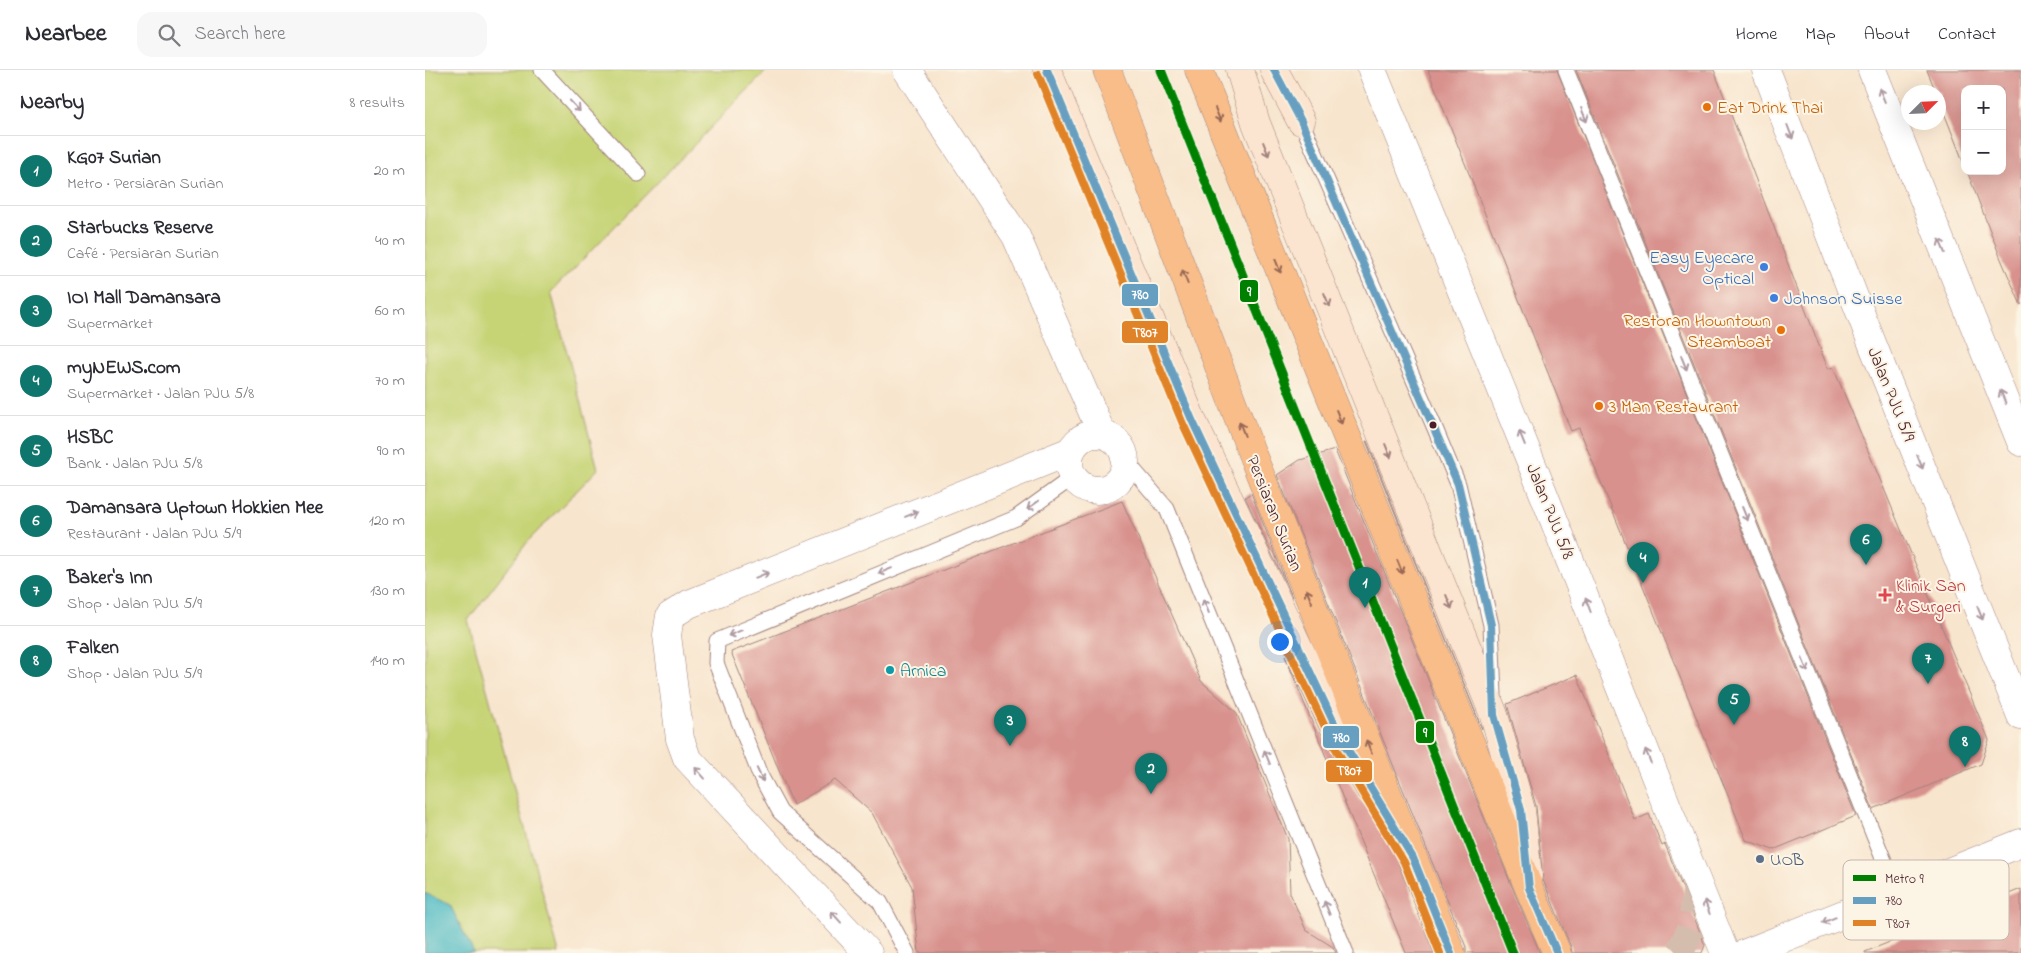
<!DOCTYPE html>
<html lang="en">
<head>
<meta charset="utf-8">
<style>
  :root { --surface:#fff; --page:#f7f7f7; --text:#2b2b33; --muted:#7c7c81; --line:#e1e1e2; --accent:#0f766e }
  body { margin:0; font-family:"Indie Flower",sans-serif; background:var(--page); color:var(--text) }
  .controls { position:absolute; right:15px; top:15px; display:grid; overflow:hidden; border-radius:10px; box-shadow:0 5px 20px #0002 }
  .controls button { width:45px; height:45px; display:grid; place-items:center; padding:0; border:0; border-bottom:1px solid var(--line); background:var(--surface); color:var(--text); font:25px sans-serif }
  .compass { position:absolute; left:1476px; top:15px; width:45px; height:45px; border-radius:50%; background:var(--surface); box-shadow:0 5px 20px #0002; rotate:66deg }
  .you { position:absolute; left:854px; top:571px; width:18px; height:18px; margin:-12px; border:4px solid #fff; border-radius:50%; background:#1a73e8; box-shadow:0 0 0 8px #1a73e833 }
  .badge { display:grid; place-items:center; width:32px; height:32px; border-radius:50%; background:var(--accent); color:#fff; font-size:16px; font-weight:700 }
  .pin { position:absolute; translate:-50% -41px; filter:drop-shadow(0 1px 2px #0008) }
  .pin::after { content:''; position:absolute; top:26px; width:18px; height:15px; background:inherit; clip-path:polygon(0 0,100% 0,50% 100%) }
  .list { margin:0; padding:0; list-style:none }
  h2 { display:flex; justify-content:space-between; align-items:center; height:65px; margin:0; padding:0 20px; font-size:21px }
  h2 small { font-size:16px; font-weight:400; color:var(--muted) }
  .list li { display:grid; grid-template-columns:32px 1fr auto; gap:15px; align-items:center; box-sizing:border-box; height:70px; padding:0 20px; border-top:1px solid var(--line) }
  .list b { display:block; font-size:19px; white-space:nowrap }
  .list p { margin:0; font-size:16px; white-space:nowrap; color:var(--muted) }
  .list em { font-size:16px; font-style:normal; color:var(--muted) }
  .icon { flex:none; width:28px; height:28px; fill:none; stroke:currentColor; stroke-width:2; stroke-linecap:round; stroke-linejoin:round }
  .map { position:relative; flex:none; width:1596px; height:883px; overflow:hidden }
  header { display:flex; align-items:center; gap:30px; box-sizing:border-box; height:70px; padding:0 25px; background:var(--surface); border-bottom:1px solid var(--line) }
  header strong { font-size:24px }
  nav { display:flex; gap:28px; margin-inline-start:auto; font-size:18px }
  .search { width:350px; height:45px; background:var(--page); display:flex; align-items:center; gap:12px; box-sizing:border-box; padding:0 18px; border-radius:15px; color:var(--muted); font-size:19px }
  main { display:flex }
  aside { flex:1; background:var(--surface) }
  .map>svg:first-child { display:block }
  .green { fill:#c6d476; stroke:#887a50 }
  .water { fill:#4cbac4; stroke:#4b6c78 }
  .building { fill:#d8918d }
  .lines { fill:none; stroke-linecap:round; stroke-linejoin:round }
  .minor-tunnel { stroke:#d5bdad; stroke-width:28; stroke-dasharray:28 14; stroke-linecap:butt }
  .service-casing { stroke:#a1827c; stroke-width:17 }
  .minor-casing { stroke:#a1827c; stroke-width:29 }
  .secondary-casing { stroke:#a1827c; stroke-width:29 }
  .primary-casing { stroke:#a1827c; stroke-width:29 }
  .service { stroke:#fff; stroke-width:15 }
  .minor { stroke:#fff; stroke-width:28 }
  .secondary { stroke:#fce5d0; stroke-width:28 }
  .primary { stroke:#f8bd89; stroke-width:28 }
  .bus-1-casing { stroke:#fcf5e5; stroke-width:11 }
  .bus-2-casing { stroke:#fcf5e5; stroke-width:11 }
  .bus-1 { stroke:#679fc0; stroke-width:8 }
  .bus-2 { stroke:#e08227; stroke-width:8 }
  .metro-1-casing { stroke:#fcf5e5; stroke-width:12 }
  .metro-1 { stroke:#008000; stroke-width:9 }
  .oneway { stroke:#ae9aa0 }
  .oneway2 { stroke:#986655 }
  .oneway3 { stroke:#a3827e }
  .food-dot { fill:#e8710a; stroke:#fcf5e5; stroke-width:2 }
  .shop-dot { fill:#3f7fe0; stroke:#fcf5e5; stroke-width:2 }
  .bus-dot { fill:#4a1f2b; stroke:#fcf5e5; stroke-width:2 }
  .health-dot { fill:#e0444e; stroke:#fcf5e5; stroke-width:2 }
  .culture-dot { fill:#0f9aa8; stroke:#fcf5e5; stroke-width:2 }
  .service-dot { fill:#5c6f8a; stroke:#fcf5e5; stroke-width:2 }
  .labels { text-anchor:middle; stroke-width:4; stroke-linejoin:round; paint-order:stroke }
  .food-label { font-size:18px; fill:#c56008; stroke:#fcf5e5; text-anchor:start }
  .shop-label { font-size:18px; fill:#366cbe; stroke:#fcf5e5; text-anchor:end }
  .street-label { font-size:18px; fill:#4a1f2b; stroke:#fcf5e5 }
  .health-label { font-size:18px; fill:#be3a42; stroke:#fcf5e5; text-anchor:start }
  .culture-label { font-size:18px; fill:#0d838f; stroke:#fcf5e5; text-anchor:start }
  .service-label { font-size:18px; fill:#4e5e75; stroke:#fcf5e5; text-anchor:start }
  .key { fill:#fcf5e5; stroke:#c7b5ad; stroke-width:1 }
  .key-label { font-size:14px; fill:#4a1f2b }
  .line-badge { stroke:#fcf5e5; stroke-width:2 }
  .badge-label { font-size:14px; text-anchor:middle; font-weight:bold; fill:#fff }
</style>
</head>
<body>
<header>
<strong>Nearbee</strong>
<div class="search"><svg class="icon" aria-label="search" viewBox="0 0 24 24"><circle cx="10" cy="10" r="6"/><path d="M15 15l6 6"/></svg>Search here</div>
<nav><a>Home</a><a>Map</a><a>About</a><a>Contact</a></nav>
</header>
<main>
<aside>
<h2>Nearby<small>8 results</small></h2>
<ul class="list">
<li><span class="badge">1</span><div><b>KG07 Surian</b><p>Metro · Persiaran Surian</p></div><em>20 m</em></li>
<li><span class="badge">2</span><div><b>Starbucks Reserve</b><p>Café · Persiaran Surian</p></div><em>40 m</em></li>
<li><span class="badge">3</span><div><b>IOI Mall Damansara</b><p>Supermarket</p></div><em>60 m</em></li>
<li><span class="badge">4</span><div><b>myNEWS.com</b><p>Supermarket · Jalan PJU 5/8</p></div><em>70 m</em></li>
<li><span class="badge">5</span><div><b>HSBC</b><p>Bank · Jalan PJU 5/8</p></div><em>90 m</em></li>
<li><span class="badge">6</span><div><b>Damansara Uptown Hokkien Mee</b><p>Restaurant · Jalan PJU 5/9</p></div><em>120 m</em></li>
<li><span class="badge">7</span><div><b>Baker's Inn</b><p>Shop · Jalan PJU 5/9</p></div><em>130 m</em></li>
<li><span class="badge">8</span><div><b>Falken</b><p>Shop · Jalan PJU 5/9</p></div><em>140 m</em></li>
</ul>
</aside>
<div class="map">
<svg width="1596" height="883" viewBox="0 0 1596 883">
  <rect width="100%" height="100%" fill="#fcf5e5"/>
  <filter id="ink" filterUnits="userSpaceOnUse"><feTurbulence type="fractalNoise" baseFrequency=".02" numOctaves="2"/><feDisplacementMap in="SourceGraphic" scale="10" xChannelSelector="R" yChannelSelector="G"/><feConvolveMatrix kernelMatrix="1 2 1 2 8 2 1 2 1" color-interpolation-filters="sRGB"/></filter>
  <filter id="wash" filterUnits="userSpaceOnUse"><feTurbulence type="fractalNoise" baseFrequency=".0096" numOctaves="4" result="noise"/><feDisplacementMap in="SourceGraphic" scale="20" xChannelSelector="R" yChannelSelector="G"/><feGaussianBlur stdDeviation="1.12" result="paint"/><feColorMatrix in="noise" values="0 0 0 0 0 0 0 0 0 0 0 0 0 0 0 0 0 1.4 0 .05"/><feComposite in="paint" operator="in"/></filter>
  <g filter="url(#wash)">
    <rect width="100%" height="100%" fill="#f8e5ce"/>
    <polygon class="green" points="0,0 342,0 126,222 173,399 104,470 43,550 134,883 0,883"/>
    <polygon class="water" points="0,823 25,835 49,883 0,883"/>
    <g id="blocks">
      <g class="building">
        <polygon points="1003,0 1132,0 1431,746 1348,780 1321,770 1154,358 1146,361"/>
        <polygon points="1151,0 1289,0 1403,299 1408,297 1564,670 1556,694 1448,739"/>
        <polygon points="1502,0 1596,0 1596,235 1576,189 1542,101 1577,101 1577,19 1540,19 1540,96 1514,30 1514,22 1511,22"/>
        <polygon points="941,371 942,371 1057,659"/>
        <polygon points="910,380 1090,824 1115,883 1041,883 1041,877 852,405 875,390"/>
        <polygon points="826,423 867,527 820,427"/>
        <polygon points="697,431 776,611 811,642 863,769 865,823 881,860 908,877 911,883 494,883 487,817 447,743 410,710 368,735 306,582"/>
        <polygon points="860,586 903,677 934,728 940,734 950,735 1009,883 981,883"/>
        <polygon points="1152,605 1210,750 1224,744 1237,776 1240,774 1280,875 1277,883 1147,883 1146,877 1118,810 1111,736 1082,634"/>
        <polygon points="1596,819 1596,883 1440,883 1440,882"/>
      </g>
    </g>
  </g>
  <g filter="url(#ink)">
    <use href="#blocks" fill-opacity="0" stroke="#a1827c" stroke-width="1"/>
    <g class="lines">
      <path class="minor-tunnel" d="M1252,883C1268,868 1270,832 1272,812"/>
      <defs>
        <g id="service">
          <polyline points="117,0 213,104"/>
          <polyline points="1141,0 1472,823"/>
          <polyline points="876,51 1009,356 1033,414 1066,555 1069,626"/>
          <polyline points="700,390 742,439 921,883"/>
          <polyline points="482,883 455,832 355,742 335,705 291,593 292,571 591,448 648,407"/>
        </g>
        <g id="minor">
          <polyline points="482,0 591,166 677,364"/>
          <polyline points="947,0 1110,402 1300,883"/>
          <polyline points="1341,0 1447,273 1596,646"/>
          <polyline points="1447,0 1596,372"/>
          <circle cx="672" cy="392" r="28"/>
          <polyline points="443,883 262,688 255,669 242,565 245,546 264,534 646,381"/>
          <polyline points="1321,883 1596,773"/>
        </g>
        <g id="secondary">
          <polyline points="622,0 767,350 917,670"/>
          <polyline points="815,0 831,53 1069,645 1096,740 1103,806"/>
          <polyline points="849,0 876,51"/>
        </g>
        <g id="primary">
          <polyline points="682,0 827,384 1026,883"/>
          <polyline points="774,0 1104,818 1132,883"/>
          <polyline points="917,670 947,720"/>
        </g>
      </defs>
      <use href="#service" class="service-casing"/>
      <use href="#minor" class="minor-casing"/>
      <use href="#secondary" class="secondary-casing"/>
      <use href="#primary" class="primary-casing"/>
      <use href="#service" class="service"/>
      <use href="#minor" class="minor"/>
      <use href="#secondary" class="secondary"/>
      <use href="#primary" class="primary"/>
      <defs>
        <g id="bus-1">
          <polyline points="622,0 767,350 917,670 988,788 1026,883"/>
          <polyline points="849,0 876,51 1033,414 1066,555 1069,645 1096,740 1104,818 1132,883"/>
        </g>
        <polyline id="bus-2" points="613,4 758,354 908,674 979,792 1015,883"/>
      </defs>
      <use href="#bus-1" class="bus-1-casing"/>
      <use href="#bus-2" class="bus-2-casing"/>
      <use href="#bus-1" class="bus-1"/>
      <use href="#bus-2" class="bus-2"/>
      <defs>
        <polyline id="metro-1" points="736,0 1088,883"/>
      </defs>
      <use href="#metro-1" class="metro-1-casing"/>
      <use href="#metro-1" class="metro-1"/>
    </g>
    <defs><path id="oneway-shaft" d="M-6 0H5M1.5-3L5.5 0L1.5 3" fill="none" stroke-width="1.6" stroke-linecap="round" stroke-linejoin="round" transform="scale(1.25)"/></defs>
    <g class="oneway">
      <use href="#oneway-shaft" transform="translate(1457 25) rotate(-112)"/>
      <use href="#oneway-shaft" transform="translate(150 36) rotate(47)"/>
      <use href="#oneway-shaft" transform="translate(1159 45) rotate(68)"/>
      <use href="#oneway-shaft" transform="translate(1365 62) rotate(69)"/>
      <use href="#oneway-shaft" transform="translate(1517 176) rotate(-112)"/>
      <use href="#oneway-shaft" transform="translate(1259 293) rotate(68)"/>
      <use href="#oneway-shaft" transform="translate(1578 327) rotate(-112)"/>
      <use href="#oneway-shaft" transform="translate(1097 368) rotate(-112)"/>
      <use href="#oneway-shaft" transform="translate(1495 392) rotate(68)"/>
      <use href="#oneway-shaft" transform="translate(608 435) rotate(144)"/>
      <use href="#oneway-shaft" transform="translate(487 444) rotate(-22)"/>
      <use href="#oneway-shaft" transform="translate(1320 444) rotate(68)"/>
      <use href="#oneway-shaft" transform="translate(460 501) rotate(158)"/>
      <use href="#oneway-shaft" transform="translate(337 505) rotate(-22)"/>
      <use href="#oneway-shaft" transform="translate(1163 535) rotate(-111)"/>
      <use href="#oneway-shaft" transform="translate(781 536) rotate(-112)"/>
      <use href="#oneway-shaft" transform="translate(1555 543) rotate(68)"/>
      <use href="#oneway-shaft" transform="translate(310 563) rotate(158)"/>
      <use href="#oneway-shaft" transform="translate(1380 595) rotate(68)"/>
      <use href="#oneway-shaft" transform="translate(1223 686) rotate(-112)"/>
      <use href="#oneway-shaft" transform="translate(842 687) rotate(-112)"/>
      <use href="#oneway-shaft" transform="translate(275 703) rotate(-132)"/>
      <use href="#oneway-shaft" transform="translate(335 705) rotate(65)"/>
      <use href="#oneway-shaft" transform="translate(1282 837) rotate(-111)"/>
      <use href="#oneway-shaft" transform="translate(902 838) rotate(-112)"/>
      <use href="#oneway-shaft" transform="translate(411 847) rotate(-132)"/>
      <use href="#oneway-shaft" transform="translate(1404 850) rotate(158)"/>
    </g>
    <g class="oneway2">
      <use href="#oneway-shaft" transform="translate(793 45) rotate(68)"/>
      <use href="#oneway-shaft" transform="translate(853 196) rotate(68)"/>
      <use href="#oneway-shaft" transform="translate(760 207) rotate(-111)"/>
      <use href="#oneway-shaft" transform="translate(914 347) rotate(68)"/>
      <use href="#oneway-shaft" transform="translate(817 359) rotate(-111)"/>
      <use href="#oneway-shaft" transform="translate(975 497) rotate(68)"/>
      <use href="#oneway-shaft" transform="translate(884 526) rotate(-112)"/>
      <use href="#oneway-shaft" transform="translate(944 677) rotate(-112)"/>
    </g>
    <g class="oneway3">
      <use href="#oneway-shaft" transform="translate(841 79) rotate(68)"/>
      <use href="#oneway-shaft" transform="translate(902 230) rotate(68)"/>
      <use href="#oneway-shaft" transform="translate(963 381) rotate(68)"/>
      <use href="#oneway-shaft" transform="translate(1024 532) rotate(68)"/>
    </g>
  </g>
  <g class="food-dot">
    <circle cx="1282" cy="37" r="5"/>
    <circle cx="1356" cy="260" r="5"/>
    <circle cx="1174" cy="336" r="5"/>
  </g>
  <g class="shop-dot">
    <circle cx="1339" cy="197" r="5"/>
    <circle cx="1349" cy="228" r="5"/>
  </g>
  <circle class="bus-dot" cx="1008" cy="355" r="4.5"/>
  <path class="health-dot" d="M1457.5 517.5h5v5h5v5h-5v5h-5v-5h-5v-5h5z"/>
  <circle class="culture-dot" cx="465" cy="600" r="5"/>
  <circle class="service-dot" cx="1335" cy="789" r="5"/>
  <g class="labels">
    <g class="food-label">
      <text x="1292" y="43">Eat Drink Thai</text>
      <text x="1346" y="256" text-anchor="end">Restoran Howntown<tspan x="1346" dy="21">Steamboat</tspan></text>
      <text x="1184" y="342">3 Man Restaurant</text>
    </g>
    <g class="shop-label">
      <text x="1329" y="193">Easy Eyecare<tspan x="1329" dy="21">Optical</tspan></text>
      <text x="1359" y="234" text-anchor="start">Johnson Suisse</text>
    </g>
    <g class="street-label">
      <text transform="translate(1467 324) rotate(68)" y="6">Jalan PJU 5/9</text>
      <text transform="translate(1126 441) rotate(68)" y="6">Jalan PJU 5/8</text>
      <text transform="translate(850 443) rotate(68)" y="6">Persiaran Surian</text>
    </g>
    <g class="health-label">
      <text x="1471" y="521">Klinik San<tspan x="1471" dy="21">&amp; Surgeri</tspan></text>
    </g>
    <g class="culture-label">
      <text x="475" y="606">Arnica</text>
    </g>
    <g class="service-label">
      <text x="1345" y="795">UOB</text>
    </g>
  </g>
  <rect x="1418" y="790" width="166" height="80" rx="8" class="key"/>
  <rect x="1428" y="805" width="23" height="6" fill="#008000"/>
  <rect x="1428" y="827" width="23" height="7" fill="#679fc0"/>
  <rect x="1428" y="850" width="23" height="6" fill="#e08227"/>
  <g class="key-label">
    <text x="1460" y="813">Metro 9</text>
    <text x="1460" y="835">780</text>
    <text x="1460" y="858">T807</text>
  </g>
  <g class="line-badge">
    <rect x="814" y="209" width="20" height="24" rx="5" fill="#008000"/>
    <rect x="696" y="213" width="38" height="24" rx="5" fill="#679fc0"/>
    <rect x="696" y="250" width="48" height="24" rx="5" fill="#e08227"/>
    <rect x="990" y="650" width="20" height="24" rx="5" fill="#008000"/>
    <rect x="897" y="655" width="38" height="24" rx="5" fill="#679fc0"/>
    <rect x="900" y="689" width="48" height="24" rx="5" fill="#e08227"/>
  </g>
  <g class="badge-label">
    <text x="824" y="226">9</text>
    <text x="715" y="229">780</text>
    <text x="720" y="267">T807</text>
    <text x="1000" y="667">9</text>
    <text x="916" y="672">780</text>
    <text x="924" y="705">T807</text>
  </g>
</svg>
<div class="controls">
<button>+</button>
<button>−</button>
</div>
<svg class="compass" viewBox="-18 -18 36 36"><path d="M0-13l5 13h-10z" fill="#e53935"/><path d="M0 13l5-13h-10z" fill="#7c7c81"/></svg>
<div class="you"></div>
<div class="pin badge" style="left:940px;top:538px">1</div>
<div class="pin badge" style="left:726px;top:724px">2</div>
<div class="pin badge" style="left:585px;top:676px">3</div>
<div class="pin badge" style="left:1218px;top:513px">4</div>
<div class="pin badge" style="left:1309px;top:655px">5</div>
<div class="pin badge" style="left:1441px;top:495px">6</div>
<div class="pin badge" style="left:1503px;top:614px">7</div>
<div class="pin badge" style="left:1540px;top:697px">8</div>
</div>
</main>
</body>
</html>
